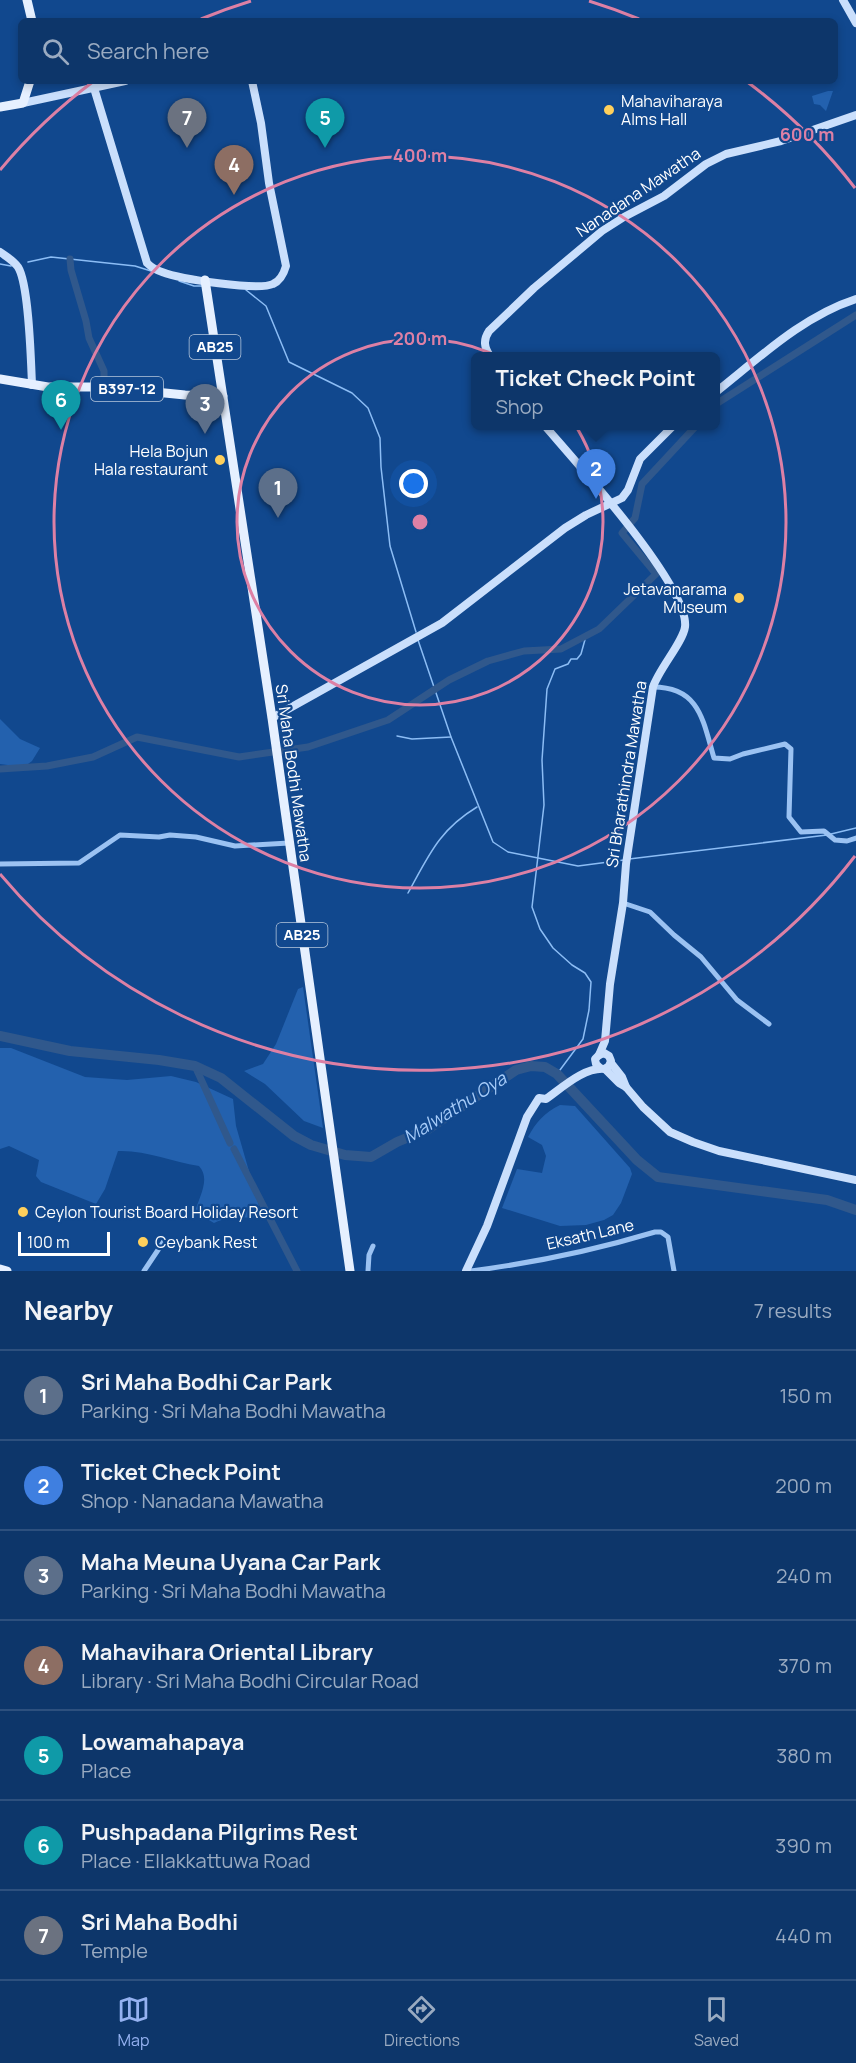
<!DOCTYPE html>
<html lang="en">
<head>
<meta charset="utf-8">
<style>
  :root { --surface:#0d366a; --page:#163e70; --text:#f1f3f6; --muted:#9aabc1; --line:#2d507e; --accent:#95b2f1 }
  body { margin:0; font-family:Manrope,sans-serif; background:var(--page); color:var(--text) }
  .scale { position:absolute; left:18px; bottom:15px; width:92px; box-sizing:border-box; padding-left:6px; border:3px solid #fff; border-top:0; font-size:16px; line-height:21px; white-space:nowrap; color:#fff; -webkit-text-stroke:4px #11488e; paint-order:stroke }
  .you { position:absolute; left:414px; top:484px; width:21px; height:21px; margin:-15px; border:4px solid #fff; border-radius:50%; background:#1a73e8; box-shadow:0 0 0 9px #1a73e833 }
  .badge { display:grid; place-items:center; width:39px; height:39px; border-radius:50%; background:var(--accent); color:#fff; font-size:20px; font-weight:700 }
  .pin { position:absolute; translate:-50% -50px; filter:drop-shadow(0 2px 3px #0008) }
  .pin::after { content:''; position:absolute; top:32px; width:21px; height:18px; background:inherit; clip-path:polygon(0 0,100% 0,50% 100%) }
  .popup { position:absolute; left:471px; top:352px; width:249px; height:78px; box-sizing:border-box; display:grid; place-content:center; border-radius:9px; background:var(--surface); filter:drop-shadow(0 2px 4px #0005); font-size:20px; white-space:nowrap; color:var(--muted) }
  .popup b { font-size:22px; color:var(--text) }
  .popup::after { content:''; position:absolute; left:50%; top:100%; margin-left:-12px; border:12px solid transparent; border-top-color:var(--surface) }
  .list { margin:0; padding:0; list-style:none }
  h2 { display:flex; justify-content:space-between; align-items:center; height:78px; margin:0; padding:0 24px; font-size:26px }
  h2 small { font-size:20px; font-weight:400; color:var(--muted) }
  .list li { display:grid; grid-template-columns:39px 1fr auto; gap:18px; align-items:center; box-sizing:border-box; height:90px; padding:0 24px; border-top:2px solid var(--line) }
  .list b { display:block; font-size:22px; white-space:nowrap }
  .list p { margin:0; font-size:20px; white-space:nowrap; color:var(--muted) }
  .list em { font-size:20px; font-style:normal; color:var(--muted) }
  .icon { flex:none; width:33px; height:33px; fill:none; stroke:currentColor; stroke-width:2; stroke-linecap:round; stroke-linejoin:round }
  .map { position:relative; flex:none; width:856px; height:1271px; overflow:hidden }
  .search { position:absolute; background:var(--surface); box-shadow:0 3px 9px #0003; left:18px; right:18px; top:18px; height:66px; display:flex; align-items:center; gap:15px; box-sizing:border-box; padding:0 21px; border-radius:9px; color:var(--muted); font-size:22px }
  .sheet { height:708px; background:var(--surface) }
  nav { display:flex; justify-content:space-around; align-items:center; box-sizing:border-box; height:84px; border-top:2px solid var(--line); background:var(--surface); font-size:16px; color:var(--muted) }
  nav a { display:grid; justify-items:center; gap:3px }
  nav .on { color:var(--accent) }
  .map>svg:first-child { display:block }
  .green { fill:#2361ae }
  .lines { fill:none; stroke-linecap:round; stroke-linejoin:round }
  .stream { stroke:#8cbdf5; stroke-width:1.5 }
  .canal { stroke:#30588c; stroke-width:7 }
  .river { stroke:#30588c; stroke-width:10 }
  .street { stroke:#9bc2f2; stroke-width:5 }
  .secondary { stroke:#cadffc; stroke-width:8 }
  .primary { stroke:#e6f0ff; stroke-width:9 }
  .ring { fill:none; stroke:#dd80a5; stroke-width:3 }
  .poi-dot { fill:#ffd05c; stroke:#11488e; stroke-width:2 }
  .labels { text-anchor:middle; stroke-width:4.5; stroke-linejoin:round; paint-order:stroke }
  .shield { fill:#11488e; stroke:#b8c8dd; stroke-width:1.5 }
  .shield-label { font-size:15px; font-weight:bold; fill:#fff }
  .poi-label { font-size:16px; fill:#fff; stroke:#11488e; text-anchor:start }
  .street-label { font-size:16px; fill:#fff; stroke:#11488e }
  .water-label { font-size:18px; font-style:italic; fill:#a7ccf9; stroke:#11488e }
  .centre { fill:#dd80a5; stroke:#11488e; stroke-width:3 }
  .ring-label { font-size:18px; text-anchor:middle; font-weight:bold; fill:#dd80a5; stroke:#11488e; stroke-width:4.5; stroke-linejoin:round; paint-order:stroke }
</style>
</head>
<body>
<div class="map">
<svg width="856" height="1271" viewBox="0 0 856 1271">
  <rect width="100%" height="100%" fill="#11488e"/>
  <g class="green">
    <polygon points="828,91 833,91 826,111 820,105 814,104 812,96"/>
    <polygon points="0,719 20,739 40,748 32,761 24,767 0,764"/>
    <polygon points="303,987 323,1128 304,1121 265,1084 244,1071 263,1064 276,1044 298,989"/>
    <path d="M0,1048H11L85,1077L127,1080L171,1076L196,1082L233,1099L236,1126L259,1206L257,1217C240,1219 230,1215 214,1223L195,1212C199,1197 211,1179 199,1166C172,1162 146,1150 118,1151L105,1189L96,1204L41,1182L36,1176L39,1160L9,1146L0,1149Z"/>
    <path d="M560,1105L575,1106L630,1168L632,1174L621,1203L613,1215L604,1220L586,1225L560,1226L502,1208L517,1169L542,1173L546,1156L542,1145L528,1137C536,1122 544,1113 560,1105Z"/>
  </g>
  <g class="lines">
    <g class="stream">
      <polyline points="28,262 51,257 135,266 151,271"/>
      <polyline points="0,264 11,266"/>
      <polyline points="179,281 194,286 203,286"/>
      <polyline points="246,290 266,306 289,362 352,393 368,408 380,438 381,467 390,546 416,632"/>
      <polyline points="418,640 451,737 493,842 508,852 578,866 624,860"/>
      <polyline points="397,736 412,739 451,737"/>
      <polyline points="831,834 856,828"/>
      <polyline points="629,859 827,835"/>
      <path d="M408,893C429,855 439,830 477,807"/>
      <polyline points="557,1074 583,1039 589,1010 591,982 585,973 572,965 553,948 540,929 532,907 544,805 542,760 547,689 555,669 568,664 571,659 577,659 581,654 586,636"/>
    </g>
    <g class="canal">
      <polyline points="70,259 71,270 86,321 89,338 104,371 104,379"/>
      <polyline points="716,404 856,315"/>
      <polyline points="0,769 47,766 93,757 137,737 239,757 308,747 388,720 449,680 488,661 524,651 561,649 599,629 656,574 622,533 635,518 642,484 696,426"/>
      <polyline points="195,1066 230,1143"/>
      <polyline points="234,1149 297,1271"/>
    </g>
    <polyline class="river" points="0,1036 70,1051 159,1060 195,1066 221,1078 294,1136 311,1145 345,1155 371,1157 397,1142 428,1129 516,1070 531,1066 545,1067 557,1074 637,1160 658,1177 827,1200 856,1210"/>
    <g class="street">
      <path d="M653,687C700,687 703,721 714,758L730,759L743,754L785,744L791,749L789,817L801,832L824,831L835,840L847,841L856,838"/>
      <polyline points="0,864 79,863 120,835 159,837 170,835 196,837 235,846 289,843"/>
      <polyline points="623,903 650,912 674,935 701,957 737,1000 769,1024"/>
      <polyline points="144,1271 164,1241"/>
      <polyline points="368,1271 369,1255 373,1246"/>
      <path d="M471,1271C533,1263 595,1250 655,1232H661L668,1237L674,1271"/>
    </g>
    <g class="secondary">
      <polyline points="843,0 856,23"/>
      <path d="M94,88L147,263C151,267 156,270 162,272C180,279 258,291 273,284C280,281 284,273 286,266L269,183L261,123L252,81"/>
      <polyline points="23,103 125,81"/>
      <path d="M0,252C7,257 13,260 18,267C29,284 31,362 32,385"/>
      <path d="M490,356C484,347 483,340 489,331L534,288L602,231L624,217L664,196L706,164L726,154L781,141L856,115"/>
      <path d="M716,392C759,358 803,316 856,299"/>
      <path d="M545,426C574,460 690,587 685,627C683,642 659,669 653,687L626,864L623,903L610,984L605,1041L599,1055"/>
      <polyline points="272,718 442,623 565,528 586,515 622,498 628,490 640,459 673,426"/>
      <polyline points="611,1063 622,1077 626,1087"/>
      <polyline points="600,1068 596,1064 595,1059 599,1055 604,1053 609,1056 611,1061 609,1066 605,1069"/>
      <polyline points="605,1069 619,1083 626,1087 643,1107 670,1132 693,1142 719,1151 856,1180"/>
      <path d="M466,1271L487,1226L527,1117L539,1098L546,1099C563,1087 584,1067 605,1069"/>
    </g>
    <g class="primary">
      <polyline points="27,0 32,21"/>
      <polyline points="0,107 23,103 30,81"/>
      <polyline points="205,280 272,718 350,1271"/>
      <polyline points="0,379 48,387 105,387 185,395 223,396"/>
      <polyline points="0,1269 7,1271"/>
    </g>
  </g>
  <g class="ring">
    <circle cx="420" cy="522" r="183"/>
    <circle cx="420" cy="522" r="366"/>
    <path d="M855 856A548 548 0 0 1 0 874M0 170A548 548 0 0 1 94 81M201 19A548 548 0 0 1 251 1M589 1A548 548 0 0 1 639 19M746 81A548 548 0 0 1 855 188"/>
  </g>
  <g class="poi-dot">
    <circle cx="609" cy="110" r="6"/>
    <circle cx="220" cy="460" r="6"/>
    <circle cx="739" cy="598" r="6"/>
    <circle cx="23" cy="1212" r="6"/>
    <circle cx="143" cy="1242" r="6"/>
  </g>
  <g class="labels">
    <g class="shield">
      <rect x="189.5" y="335" width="51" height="24" rx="4.5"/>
      <rect x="91" y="377" width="72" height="24" rx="4.5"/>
      <rect x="276.5" y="923" width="51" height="24" rx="4.5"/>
    </g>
    <g class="shield-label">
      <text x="215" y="352">AB25</text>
      <text x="127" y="394">B397-12</text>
      <text x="302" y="940">AB25</text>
    </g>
    <g class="poi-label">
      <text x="621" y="107">Mahaviharaya<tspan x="621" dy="18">Alms Hall</tspan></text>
      <text x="208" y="457" text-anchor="end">Hela Bojun<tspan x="208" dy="18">Hala restaurant</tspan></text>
      <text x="727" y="595" text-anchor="end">Jetavanarama<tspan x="727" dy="18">Museum</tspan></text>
      <text x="35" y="1218">Ceylon Tourist Board Holiday Resort</text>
      <text x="155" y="1248">Ceybank Rest</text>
    </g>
    <g class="street-label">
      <text transform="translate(638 192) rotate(-34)" y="6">Nanadana Mawatha</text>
      <text transform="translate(294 773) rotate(82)" y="6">Sri Maha Bodhi Mawatha</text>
      <text transform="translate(626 774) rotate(-81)" y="6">Sri Bharathindra Mawatha</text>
      <text transform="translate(590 1234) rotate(-13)" y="6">Eksath Lane</text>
    </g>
    <g class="water-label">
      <text transform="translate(455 1108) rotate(-32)" y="6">Malwathu Oya</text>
    </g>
  </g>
  <circle cx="420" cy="522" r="9" class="centre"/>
  <g class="ring-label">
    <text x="807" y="141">600 m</text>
    <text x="420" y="162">400 m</text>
    <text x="420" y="345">200 m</text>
  </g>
</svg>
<div class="scale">100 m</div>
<div class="you"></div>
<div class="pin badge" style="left:278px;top:518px;background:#5c6f8a">1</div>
<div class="pin badge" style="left:596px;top:499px;background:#3f7fe0">2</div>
<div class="popup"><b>Ticket Check Point</b>Shop</div>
<div class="pin badge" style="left:205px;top:434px;background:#5c6f8a">3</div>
<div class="pin badge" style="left:234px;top:195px;background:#8d6e63">4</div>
<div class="pin badge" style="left:325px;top:148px;background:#0f9aa8">5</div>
<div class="pin badge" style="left:61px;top:430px;background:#0f9aa8">6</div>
<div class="pin badge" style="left:187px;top:148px;background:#6b7280">7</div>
<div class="search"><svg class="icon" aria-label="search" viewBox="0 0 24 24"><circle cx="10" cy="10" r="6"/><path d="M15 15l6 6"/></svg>Search here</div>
</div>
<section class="sheet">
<h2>Nearby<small>7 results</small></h2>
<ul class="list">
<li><span class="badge" style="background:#5c6f8a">1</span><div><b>Sri Maha Bodhi Car Park</b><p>Parking · Sri Maha Bodhi Mawatha</p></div><em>150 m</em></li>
<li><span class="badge" style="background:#3f7fe0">2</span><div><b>Ticket Check Point</b><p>Shop · Nanadana Mawatha</p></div><em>200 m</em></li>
<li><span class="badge" style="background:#5c6f8a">3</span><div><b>Maha Meuna Uyana Car Park</b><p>Parking · Sri Maha Bodhi Mawatha</p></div><em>240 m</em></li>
<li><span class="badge" style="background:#8d6e63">4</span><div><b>Mahavihara Oriental Library</b><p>Library · Sri Maha Bodhi Circular Road</p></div><em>370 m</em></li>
<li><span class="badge" style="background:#0f9aa8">5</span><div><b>Lowamahapaya</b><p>Place</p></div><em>380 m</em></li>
<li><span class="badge" style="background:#0f9aa8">6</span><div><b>Pushpadana Pilgrims Rest</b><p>Place · Ellakkattuwa Road</p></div><em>390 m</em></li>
<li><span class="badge" style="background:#6b7280">7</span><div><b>Sri Maha Bodhi</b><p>Temple</p></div><em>440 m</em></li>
</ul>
</section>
<nav>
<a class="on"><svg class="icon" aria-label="map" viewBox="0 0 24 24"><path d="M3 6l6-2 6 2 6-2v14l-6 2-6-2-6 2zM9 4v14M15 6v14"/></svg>Map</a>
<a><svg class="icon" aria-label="directions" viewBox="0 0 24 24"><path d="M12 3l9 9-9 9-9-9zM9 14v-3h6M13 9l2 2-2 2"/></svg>Directions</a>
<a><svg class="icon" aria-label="saved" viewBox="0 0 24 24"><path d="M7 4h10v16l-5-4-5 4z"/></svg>Saved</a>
</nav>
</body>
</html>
